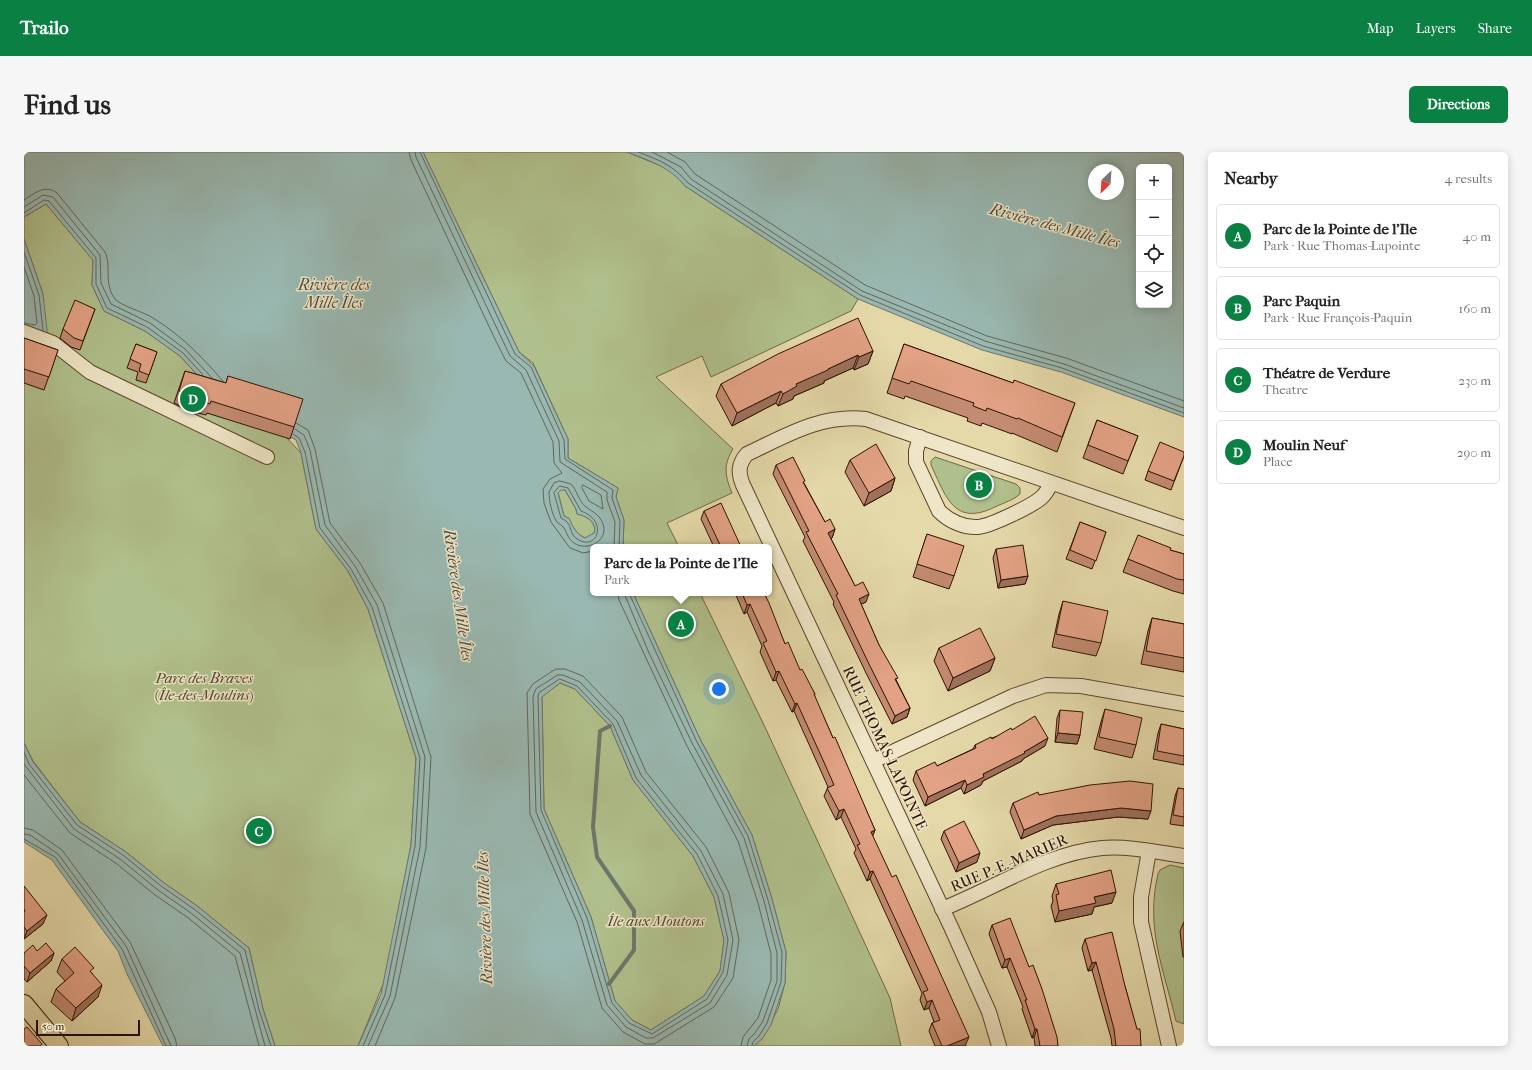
<!DOCTYPE html>
<html lang="en">
<head>
<meta charset="utf-8">
<style>
  :root { --surface:#fff; --page:#f6f6f6; --text:#222; --muted:#767676; --line:#e0e0e0; --accent:#0b8043 }
  body { margin:0; font-family:"IM FELL French Canon",serif; background:var(--page); color:var(--text) }
  .controls { position:absolute; right:12px; top:12px; display:grid; overflow:hidden; border-radius:6px; box-shadow:0 2px 10px #0003 }
  .controls button { width:36px; height:36px; display:grid; place-items:center; padding:0; border:0; border-bottom:1px solid var(--line); background:var(--surface); color:var(--text); font:20px sans-serif }
  .compass { position:absolute; left:1064px; top:12px; width:36px; height:36px; border-radius:50%; background:var(--surface); box-shadow:0 2px 10px #0003; rotate:205deg }
  .scale { position:absolute; left:12px; bottom:10px; width:104px; box-sizing:border-box; padding-left:4px; border:2px solid #2e1200; border-top:0; font-size:11px; line-height:14px; white-space:nowrap; color:#2e1200; -webkit-text-stroke:3px #eee6c7; paint-order:stroke }
  .you { position:absolute; left:695px; top:537px; width:14px; height:14px; margin:-10px; border:3px solid #fff; border-radius:50%; background:#1a73e8; box-shadow:0 0 0 6px #1a73e833 }
  .badge { display:grid; place-items:center; width:26px; height:26px; border-radius:50%; background:var(--accent); color:#fff; font-size:13px; font-weight:700 }
  .pin { position:absolute; translate:-50% -50%; border:2px solid #fff; box-shadow:0 1px 4px #0006 }
  .popup { position:absolute; left:566px; top:392px; width:182px; height:52px; box-sizing:border-box; display:grid; place-content:center; border-radius:6px; background:var(--surface); filter:drop-shadow(0 1px 3px #0005); font-size:13px; white-space:nowrap; color:var(--muted) }
  .popup b { font-size:15px; color:var(--text) }
  .popup::after { content:''; position:absolute; left:50%; top:100%; margin-left:-8px; border:8px solid transparent; border-top-color:var(--surface) }
  .list { margin:0; padding:0; list-style:none }
  h2 { display:flex; justify-content:space-between; align-items:center; height:52px; margin:0; padding:0 16px; font-size:17px }
  h2 small { font-size:13px; font-weight:400; color:var(--muted) }
  .list li { display:grid; grid-template-columns:26px 1fr auto; gap:12px; align-items:center; box-sizing:border-box; height:64px; margin:0 8px 8px; padding:0 8px; border:1px solid var(--line); border-radius:6px }
  .list b { display:block; font-size:15px; white-space:nowrap }
  .list p { margin:0; font-size:13px; white-space:nowrap; color:var(--muted) }
  .list em { font-size:13px; font-style:normal; color:var(--muted) }
  .icon { flex:none; width:22px; height:22px; fill:none; stroke:currentColor; stroke-width:2; stroke-linecap:round; stroke-linejoin:round }
  .map { position:relative; flex:none; width:1160px; height:894px; overflow:hidden; border-radius:6px }
  header { display:flex; align-items:center; gap:24px; box-sizing:border-box; height:56px; padding:0 20px; background:var(--accent); color:#fff }
  header strong { font-size:19px }
  nav { display:flex; gap:22px; margin-inline-start:auto; font-size:14px }
  .intro { display:flex; align-items:center; justify-content:space-between; box-sizing:border-box; height:96px; padding:0 24px }
  h1 { margin:0; font-size:28px }
  .button { padding:10px 18px; border-radius:6px; background:var(--accent); color:#fff; font-size:14px; font-weight:700 }
  main { display:flex; gap:24px; padding:0 24px }
  aside { flex:1; background:var(--surface); border-radius:6px; box-shadow:0 2px 10px #0003 }
  .map>svg:first-child { display:block }
  .green { fill:#b0c08c; stroke:#6f6946 }
  .water { fill:#99b8b1; stroke:#6e766a; fill-rule:evenodd }
  .lines { fill:none; stroke-linecap:round; stroke-linejoin:round }
  .shore { stroke:#646558; stroke-width:1 }
  .stream { stroke:#6e766a; stroke-width:4 }
  .minor-casing { stroke:#5c442a; stroke-width:16 }
  .major-casing { stroke:#2e1200; stroke-width:20 }
  .minor { stroke:#eee6c7; stroke-width:14 }
  .major { stroke:#e5d9a9; stroke-width:18 }
  .wall { fill:#c38b72; stroke:#2e1200 }
  .shaded-wall { fill:#9f715d; stroke:#2e1200 }
  .building { fill:#e3a285; stroke:#2e1200 }
  .labels { text-anchor:middle; stroke-width:3; stroke-linejoin:round; paint-order:stroke }
  .park-label { font-size:15px; font-style:italic; fill:#55462a; stroke:#eee6c7 }
  .street-label { font-size:15px; fill:#2e1200; stroke:#eee6c7 }
  .water-label { font-size:16px; font-style:italic; fill:#534c3e; stroke:#eee6c7 }
</style>
</head>
<body>
<header>
<strong>Trailo</strong>
<nav><a>Map</a><a>Layers</a><a>Share</a></nav>
</header>
<div class="intro"><h1>Find us</h1><a class="button">Directions</a></div>
<main>
<div class="map">
<svg width="1160" height="894" viewBox="0 0 1160 894">
  <rect width="100%" height="100%" fill="#e5d9a9"/>
  <filter id="stains"><feTurbulence type="fractalNoise" baseFrequency=".005" numOctaves="4"/><feColorMatrix values="0 0 0 0 .2 0 0 0 0 .09 0 0 0 0 .02 0 0 0 .5 -.17"/></filter>
  <radialGradient id="worn" r=".72"><stop offset=".6" stop-color="#630" stop-opacity="0"/><stop offset="1" stop-color="#630" stop-opacity=".3"/></radialGradient>
  <g class="green">
    <path d="M399,0H603L642,16L652,23L661,34L834,147L827,159L687,225L678,204L632,225L709,297C699,313 701,324 708,341L643,371L655,395H599L600,368L592,345L594,336L544,306V287L509,211L495,200Z"/>
    <polygon points="22,52 69,108 68,133 80,159 121,179 156,204 189,240 259,282 277,301 292,377 324,419 344,457 392,606 387,693 362,825 334,894 251,894 239,857 225,796 172,753 140,731 102,700 56,670 9,609 0,591 0,225 19,142 0,87 0,65"/>
    <path d="M911,305L992,332L996,336V342C990,348 979,351 971,355C930,375 922,345 907,313V309Z"/>
    <path d="M537,337L541,338L552,357L553,362C562,364 570,368 571,378L570,381L561,386C552,382 549,375 545,367L540,364L534,340Z"/>
    <polygon points="609,441 676,441 740,573 866,846 877,894 730,894 738,887 754,857 761,831 762,800 748,747 728,683 676,587"/>
    <polygon points="536,531 551,537 586,574 609,628 669,704 690,745 700,788 696,819 680,844 627,878 608,868 591,849 567,765 520,657 518,544"/>
    <path d="M1146,713L1160,716V872L1152,869C1140,818 1121,776 1134,722L1136,718Z"/>
  </g>
  <g class="water">
    <path d="M0,0H399L495,200L510,214L544,287V306L594,336L592,345L600,368L599,395H569V441H609L676,587L728,683L748,747L762,800L761,831L747,873L738,887L730,894H334L357,842L387,693L392,606L344,457L324,419L292,377L277,301L272,288L189,240L156,204L121,179L80,159L68,133L69,108L22,52L0,65ZM537,338H541L552,357L553,362C562,364 570,368 571,378L570,381L561,386C552,382 549,375 545,366L540,364L534,341ZM536,531L551,537L586,574L609,628L669,704L690,745L700,788L696,819L680,844L627,878L608,868L591,849L567,765L520,657L518,545Z"/>
    <path d="M603,0H1160V265L1037,220L958,198L834,147L661,34C646,15 626,9 603,0ZM1115,15H1145V153H1115ZM1070,18H1094V42H1070Z"/>
    <polygon points="0,87 19,142 24,187 0,179"/>
    <polygon points="0,591 9,610 56,670 102,700 140,731 172,753 225,796 239,857 251,894 139,894 103,822 94,799 28,708 0,690"/>
  </g>
  <g class="lines">
    <g class="shore">
      <polyline points="385,0 387,8 470,185 482,209 497,221 529,290 530,311 538,321 526,327 519,337 520,351 527,370 546,396 559,401 569,399"/>
      <polyline points="391,0 392,5 486,204 502,218 535,289 536,310 583,340 583,348 591,370 590,395"/>
      <polyline points="396,0 491,202 507,215 540,288 541,307 589,338 588,346 596,369 595,395"/>
      <path d="M614,0C635,8 649,13 664,31L836,143L959,194L1038,216L1160,261"/>
      <polyline points="628,0 657,15 667,27 838,139 961,189 1040,212 1160,256"/>
      <polyline points="643,0 661,10 671,22 841,133 963,184 1042,206 1160,249"/>
      <path d="M0,48C11,41 21,32 33,41L81,100C88,115 79,131 91,147C97,154 120,160 129,166C157,183 178,205 199,229"/>
      <polyline points="0,55 19,43 29,45 76,103 77,131 87,152 126,171 161,197 188,226"/>
      <polyline points="0,61 20,48 25,49 72,106 72,132 83,156 123,175 159,201 179,223"/>
      <polyline points="0,100 15,143 19,178"/>
      <polyline points="0,115 10,144 13,171 11,173 0,171"/>
      <polyline points="272,271 284,278 291,297 306,371 336,411 359,451 407,605 402,696 371,846 351,894"/>
      <polyline points="271,277 280,283 286,298 301,373 331,414 353,453 401,605 396,695 366,844 344,894"/>
      <polyline points="269,282 275,286 281,300 296,376 327,417 348,455 396,606 391,694 361,843 339,894"/>
      <path d="M536,329L547,332C553,338 555,350 562,355C569,360 576,363 579,372C585,389 563,400 550,391C544,387 543,381 540,376C538,373 535,372 533,370C528,363 525,349 525,340L530,331Z"/>
      <polygon points="559,333 577,343 579,357 565,349 558,336"/>
      <path d="M536,334L544,336L557,359C585,369 573,400 553,387C546,383 548,374 542,369C541,368 538,367 537,366L530,341Z"/>
      <polyline points="594,441 595,448 663,594 714,689 734,751 747,802 747,828 734,866 719,885 717,894"/>
      <polyline points="600,441 625,501 668,591 720,686 740,749 753,801 753,829 739,869 731,881 725,887 723,894"/>
      <polyline points="605,441 672,588 724,684 744,748 758,800 757,830 743,871 735,884 729,890 728,894"/>
      <polygon points="532,517 541,517 559,524 598,565 622,620 682,695 705,741 715,788 709,826 690,855 630,892 621,892 599,880 578,856 553,770 506,662 503,541 509,532"/>
      <polygon points="534,523 539,523 556,530 593,569 617,623 677,699 699,742 709,788 703,823 686,851 629,886 622,886 602,875 583,853 558,768 512,660 509,544 512,537"/>
      <polygon points="536,527 553,534 589,572 612,626 673,702 694,744 704,788 699,820 683,847 628,882 605,871 588,851 563,766 517,658 514,544 515,541"/>
      <polyline points="0,600 5,612 53,673 99,703 137,734 170,757 221,798 235,858 247,894"/>
      <polyline points="0,612 50,677 96,707 134,738 167,761 216,801 241,894"/>
      <polyline points="0,623 46,681 93,712 131,743 163,765 211,804 235,894"/>
      <polyline points="0,676 9,678 38,698 106,790 151,886 153,894"/>
      <polyline points="0,682 6,683 34,702 102,794 147,894"/>
      <polyline points="0,687 31,705 98,797 142,894"/>
    </g>
    <polyline class="stream" points="585,832 610,798 610,759 573,705 569,675 576,579 586,574"/>
    <defs>
      <g id="minor">
        <polyline points="0,180 29,191 66,220 243,305"/>
        <path d="M896,285L892,299V310L915,359C925,369 940,376 954,375C966,374 1011,353 1019,344C1023,340 1025,335 1027,331"/>
        <polyline points="849,609 989,544 1022,533 1057,534 1160,552"/>
        <polyline points="1125,699 1117,745 1117,770 1145,894"/>
        <path d="M918,757C969,737 1023,701 1078,696C1105,694 1133,700 1160,704"/>
        <path d="M975,894L965,860L927,775L719,333C714,321 714,312 723,302C763,283 797,262 842,267L1160,376"/>
      </g>
      <polyline id="major" points="0,852 35,894"/>
    </defs>
    <use href="#minor" class="minor-casing"/>
    <use href="#major" class="major-casing"/>
    <use href="#minor" class="minor"/>
    <use href="#major" class="major"/>
  </g>
  <g class="wall">
    <polygon points="71,157 56,198 47,195 36,186 39,177"/>
    <polygon points="0,186 34,198 20,238 0,231"/>
    <polygon points="112,192 133,200 122,231 112,228 114,220 103,216"/>
    <polygon points="880,192 989,231 1051,251 1033,300 988,281 988,282 958,271 957,274 943,269 944,266 881,244 880,247 863,241"/>
    <polygon points="849,199 844,212 830,218 829,216 800,229 800,231 770,244 769,247 754,254 752,251 708,274 692,244 697,232"/>
    <polygon points="161,219 202,231 204,224 270,275 266,287 183,261 182,263 166,259 150,251"/>
    <polygon points="1073,268 1114,284 1099,322 1059,306"/>
    <polygon points="1160,304 1147,338 1121,328 1124,319"/>
    <polygon points="826,308 871,326 867,339 840,354 821,320"/>
    <polygon points="752,313 780,331 801,370 811,377 808,386 807,387 831,434 842,450 837,452 855,493 886,556 883,565 868,572 842,521 809,452 810,450 779,389 781,385 749,322"/>
    <polygon points="680,359 717,395 690,395 677,367"/>
    <polygon points="1056,370 1082,380 1068,417 1042,407"/>
    <polygon points="903,382 930,424 925,437 889,425"/>
    <polygon points="972,397 1004,424 1001,432 974,436 969,406"/>
    <polygon points="1146,398 1160,402 1160,442 1149,439 1099,420 1104,407"/>
    <polygon points="711,441 740,441 761,492 776,518 791,542 790,544 851,678 848,684 942,894 911,894 905,879 908,871 910,870 905,856 900,858 896,848 898,841 846,727 843,729 830,701 832,697 817,665 812,668 800,644 804,635 796,617 770,559 768,560 752,528 749,529 736,500 738,494 723,460 720,462"/>
    <polygon points="1039,449 1077,491 1072,504 1028,495 1035,462"/>
    <polygon points="1128,466 1160,472 1160,520 1117,512 1124,479"/>
    <polygon points="915,496 971,506 966,519 924,539 910,509"/>
    <polygon points="1081,557 1112,593 1108,606 1070,597 1077,570"/>
    <polygon points="1036,558 1056,583 1053,592 1031,590 1033,566"/>
    <polygon points="1137,572 1160,577 1160,613 1129,607 1134,581"/>
    <polygon points="988,578 1021,594 999,607 998,609 959,629 957,633 940,642 937,636 901,654 889,628 892,619 913,614 949,597 951,593"/>
    <polygon points="1154,636 1160,637 1160,674 1146,672 1151,644"/>
    <polygon points="1015,643 1124,667 1094,665 1029,673 997,687 986,660 989,651"/>
    <polygon points="920,679 953,710 932,720 917,687"/>
    <polygon points="1032,732 1088,751 1070,755 1068,762 1031,770 1027,754 1029,749 1028,744"/>
    <polygon points="0,734 19,772 0,787"/>
    <polygon points="1160,770 1160,805 1159,805 1156,779"/>
    <polygon points="968,773 1005,815 1034,894 1011,894 1010,885 1008,886 998,857 999,855 983,815 978,816 965,782"/>
    <polygon points="1061,787 1101,834 1117,894 1088,894 1087,886 1068,818 1064,819 1058,796"/>
    <polygon points="13,799 30,801 27,809 3,830 0,827 0,801"/>
    <polygon points="38,807 68,821 74,845 48,869 27,850 32,837 41,829 33,820"/>
  </g>
  <g class="shaded-wall">
    <polygon points="849,199 844,212 830,218 835,205"/>
    <polygon points="834,203 829,216 800,229 800,231 770,244 769,247 754,254 759,242 772,232 804,217"/>
    <polygon points="757,239 752,251 708,274 713,261"/>
    <polygon points="871,326 867,339 840,354 845,341"/>
    <polygon points="811,377 808,386 801,390 804,381"/>
    <polygon points="1004,424 1001,432 974,436 977,428"/>
    <polygon points="845,442 842,450 832,455 835,447"/>
    <polygon points="726,452 723,460 720,462 723,453"/>
    <polygon points="971,506 966,519 924,539 929,526"/>
    <polygon points="755,519 752,528 749,529 752,520"/>
    <polygon points="773,551 770,559 768,560 771,552"/>
    <polygon points="886,556 883,565 868,572 871,564"/>
    <polygon points="1034,581 1056,583 1053,592 1031,590"/>
    <polygon points="1024,586 1021,594 999,607 998,609 959,629 957,633 940,642 943,633 959,622 1000,600"/>
    <polygon points="941,628 937,636 901,654 904,645"/>
    <polygon points="1097,656 1127,659 1124,667 1094,665 1029,673 997,687 1000,678 1032,664"/>
    <polygon points="820,657 817,665 812,668 815,659"/>
    <polygon points="851,678 848,686 847,680"/>
    <polygon points="956,701 953,710 932,720 935,711"/>
    <polygon points="849,719 846,727 843,729 846,720"/>
    <polygon points="1092,740 1088,751 1070,755 1068,762 1031,770 1035,759 1070,745"/>
    <polygon points="23,763 19,772 0,787 3,779"/>
    <polygon points="30,801 27,809 3,830 6,821"/>
    <polygon points="986,806 983,815 978,816 981,808"/>
    <polygon points="1072,810 1068,818 1064,819 1068,811"/>
    <polygon points="78,833 74,845 48,869 52,856"/>
    <polygon points="908,848 905,856 900,858 903,850"/>
    <polygon points="1011,877 1013,877 1010,885 1008,886"/>
    <polygon points="945,885 941,894 923,894"/>
  </g>
  <g class="building">
    <polygon points="51,148 71,157 59,189 50,186 39,177"/>
    <polygon points="834,166 849,199 835,205 834,203 804,217 804,218 772,232 773,234 759,242 757,239 713,261 697,232 754,202"/>
    <polygon points="0,186 34,198 25,225 0,217"/>
    <polygon points="112,192 133,200 125,223 115,219 117,212 106,207"/>
    <polygon points="880,192 989,231 990,228 1051,251 1038,285 994,266 993,267 963,256 962,259 949,254 950,251 887,229 885,232 868,226"/>
    <polygon points="161,219 202,231 204,224 279,247 270,275 187,249 186,252 170,247 155,239"/>
    <polygon points="1073,268 1114,284 1104,309 1064,293"/>
    <polygon points="1136,290 1160,300 1160,304 1150,329 1124,319"/>
    <polygon points="852,292 871,326 845,341 826,308"/>
    <polygon points="769,305 781,329 779,330 801,370 806,367 811,377 804,381 831,434 839,430 845,442 835,447 855,493 874,526 871,527 886,556 871,564 845,512 812,443 814,442 782,380 785,379 752,313"/>
    <polygon points="697,351 717,395 697,395 680,359"/>
    <polygon points="1056,370 1082,380 1072,409 1046,398"/>
    <polygon points="903,382 940,394 930,424 893,412"/>
    <polygon points="1114,383 1147,396 1146,398 1160,402 1160,428 1153,427 1104,407"/>
    <polygon points="999,393 1004,424 977,428 972,397"/>
    <polygon points="718,441 740,441 745,451 761,492 764,490 776,518 778,517 791,542 790,542 809,586 811,585 851,678 847,680 868,725 872,723 945,885 923,894 918,894 908,871 916,868 908,848 903,850 899,840 904,838 849,719 846,720 833,693 836,692 820,657 815,659 803,636 810,633 799,608 773,551 771,552 755,519 752,520 739,491 743,489 726,452 723,453"/>
    <polygon points="1039,449 1084,459 1077,491 1032,482"/>
    <polygon points="1128,466 1160,472 1160,506 1122,499"/>
    <polygon points="956,476 971,506 929,526 915,496"/>
    <polygon points="1081,557 1118,566 1112,593 1075,585"/>
    <polygon points="1036,558 1059,560 1056,583 1034,581"/>
    <polygon points="1011,564 1024,586 1000,600 1001,601 959,622 960,625 943,633 941,628 904,645 892,619 911,610 913,614 952,596 951,593 967,585 968,587 987,576 988,578"/>
    <polygon points="1137,572 1160,577 1160,604 1133,599"/>
    <polygon points="1106,629 1129,632 1127,659 1097,656 1032,664 1000,678 989,651 1014,640 1015,643 1066,633"/>
    <polygon points="1154,636 1160,637 1160,665 1149,663"/>
    <polygon points="940,669 956,701 935,711 920,679"/>
    <polygon points="1087,718 1092,740 1070,745 1072,751 1035,759 1032,743 1035,742 1032,732"/>
    <polygon points="0,734 23,763 3,779 0,775 0,760 1,759 0,757"/>
    <polygon points="986,766 1005,815 1009,813 1018,837 1033,885 1034,894 1016,894 1013,877 1011,877 1001,848 1003,848 986,806 981,808 968,773"/>
    <polygon points="1088,780 1101,834 1113,877 1116,877 1117,894 1092,894 1090,877 1072,810 1068,811 1061,787"/>
    <polygon points="22,791 30,801 6,821 0,814 0,801 9,793 13,799"/>
    <polygon points="51,795 70,816 66,819 78,833 52,856 32,837 50,821 38,807"/>
    <polygon points="3,875 18,892 16,894 0,894 0,877"/>
  </g>
  <g class="labels">
    <g class="park-label">
      <text x="180" y="531">Parc des Braves<tspan x="180" dy="17">(Île-des-Moulins)</tspan></text>
      <text x="632" y="774">Île aux Moutons</text>
    </g>
    <g class="street-label">
      <text transform="translate(861 596) rotate(65)" y="5">RUE THOMAS-LAPOINTE</text>
      <text transform="translate(985 711) rotate(-23)" y="5">RUE P.-E.-MARIER</text>
    </g>
    <g class="water-label">
      <text transform="translate(1031 73) rotate(15)" y="6">Rivière des Mille Îles</text>
      <text x="310" y="138">Rivière des<tspan x="310" dy="18">Mille Îles</tspan></text>
      <text transform="translate(435 443) rotate(82)" y="6">Rivière des Mille Îles</text>
      <text transform="translate(460 766) rotate(-92)" y="6">Rivière des Mille Îles</text>
    </g>
  </g>
  <rect width="100%" height="100%" filter="url(#stains)"/>
  <rect width="100%" height="100%" fill="url(#worn)"/>
</svg>
<div class="controls">
<button>+</button>
<button>−</button>
<button><svg class="icon" aria-label="locate" viewBox="0 0 24 24"><circle cx="12" cy="12" r="6"/><path d="M12 2v4M12 18v4M2 12h4M18 12h4"/></svg></button>
<button><svg class="icon" aria-label="layers" viewBox="0 0 24 24"><path d="M12 4l9 5-9 5-9-5zM3 14l9 5 9-5"/></svg></button>
</div>
<svg class="compass" viewBox="-18 -18 36 36"><path d="M0-13l5 13h-10z" fill="#e53935"/><path d="M0 13l5-13h-10z" fill="#767676"/></svg>
<div class="scale">50 m</div>
<div class="you"></div>
<div class="pin badge" style="left:657px;top:472px">A</div>
<div class="popup"><b>Parc de la Pointe de l'Ile</b>Park</div>
<div class="pin badge" style="left:955px;top:333px">B</div>
<div class="pin badge" style="left:235px;top:679px">C</div>
<div class="pin badge" style="left:169px;top:247px">D</div>
</div>
<aside>
<h2>Nearby<small>4 results</small></h2>
<ul class="list">
<li><span class="badge">A</span><div><b>Parc de la Pointe de l'Ile</b><p>Park · Rue Thomas-Lapointe</p></div><em>40 m</em></li>
<li><span class="badge">B</span><div><b>Parc Paquin</b><p>Park · Rue François-Paquin</p></div><em>160 m</em></li>
<li><span class="badge">C</span><div><b>Théatre de Verdure</b><p>Theatre</p></div><em>230 m</em></li>
<li><span class="badge">D</span><div><b>Moulin Neuf</b><p>Place</p></div><em>290 m</em></li>
</ul>
</aside>
</main>
</body>
</html>
